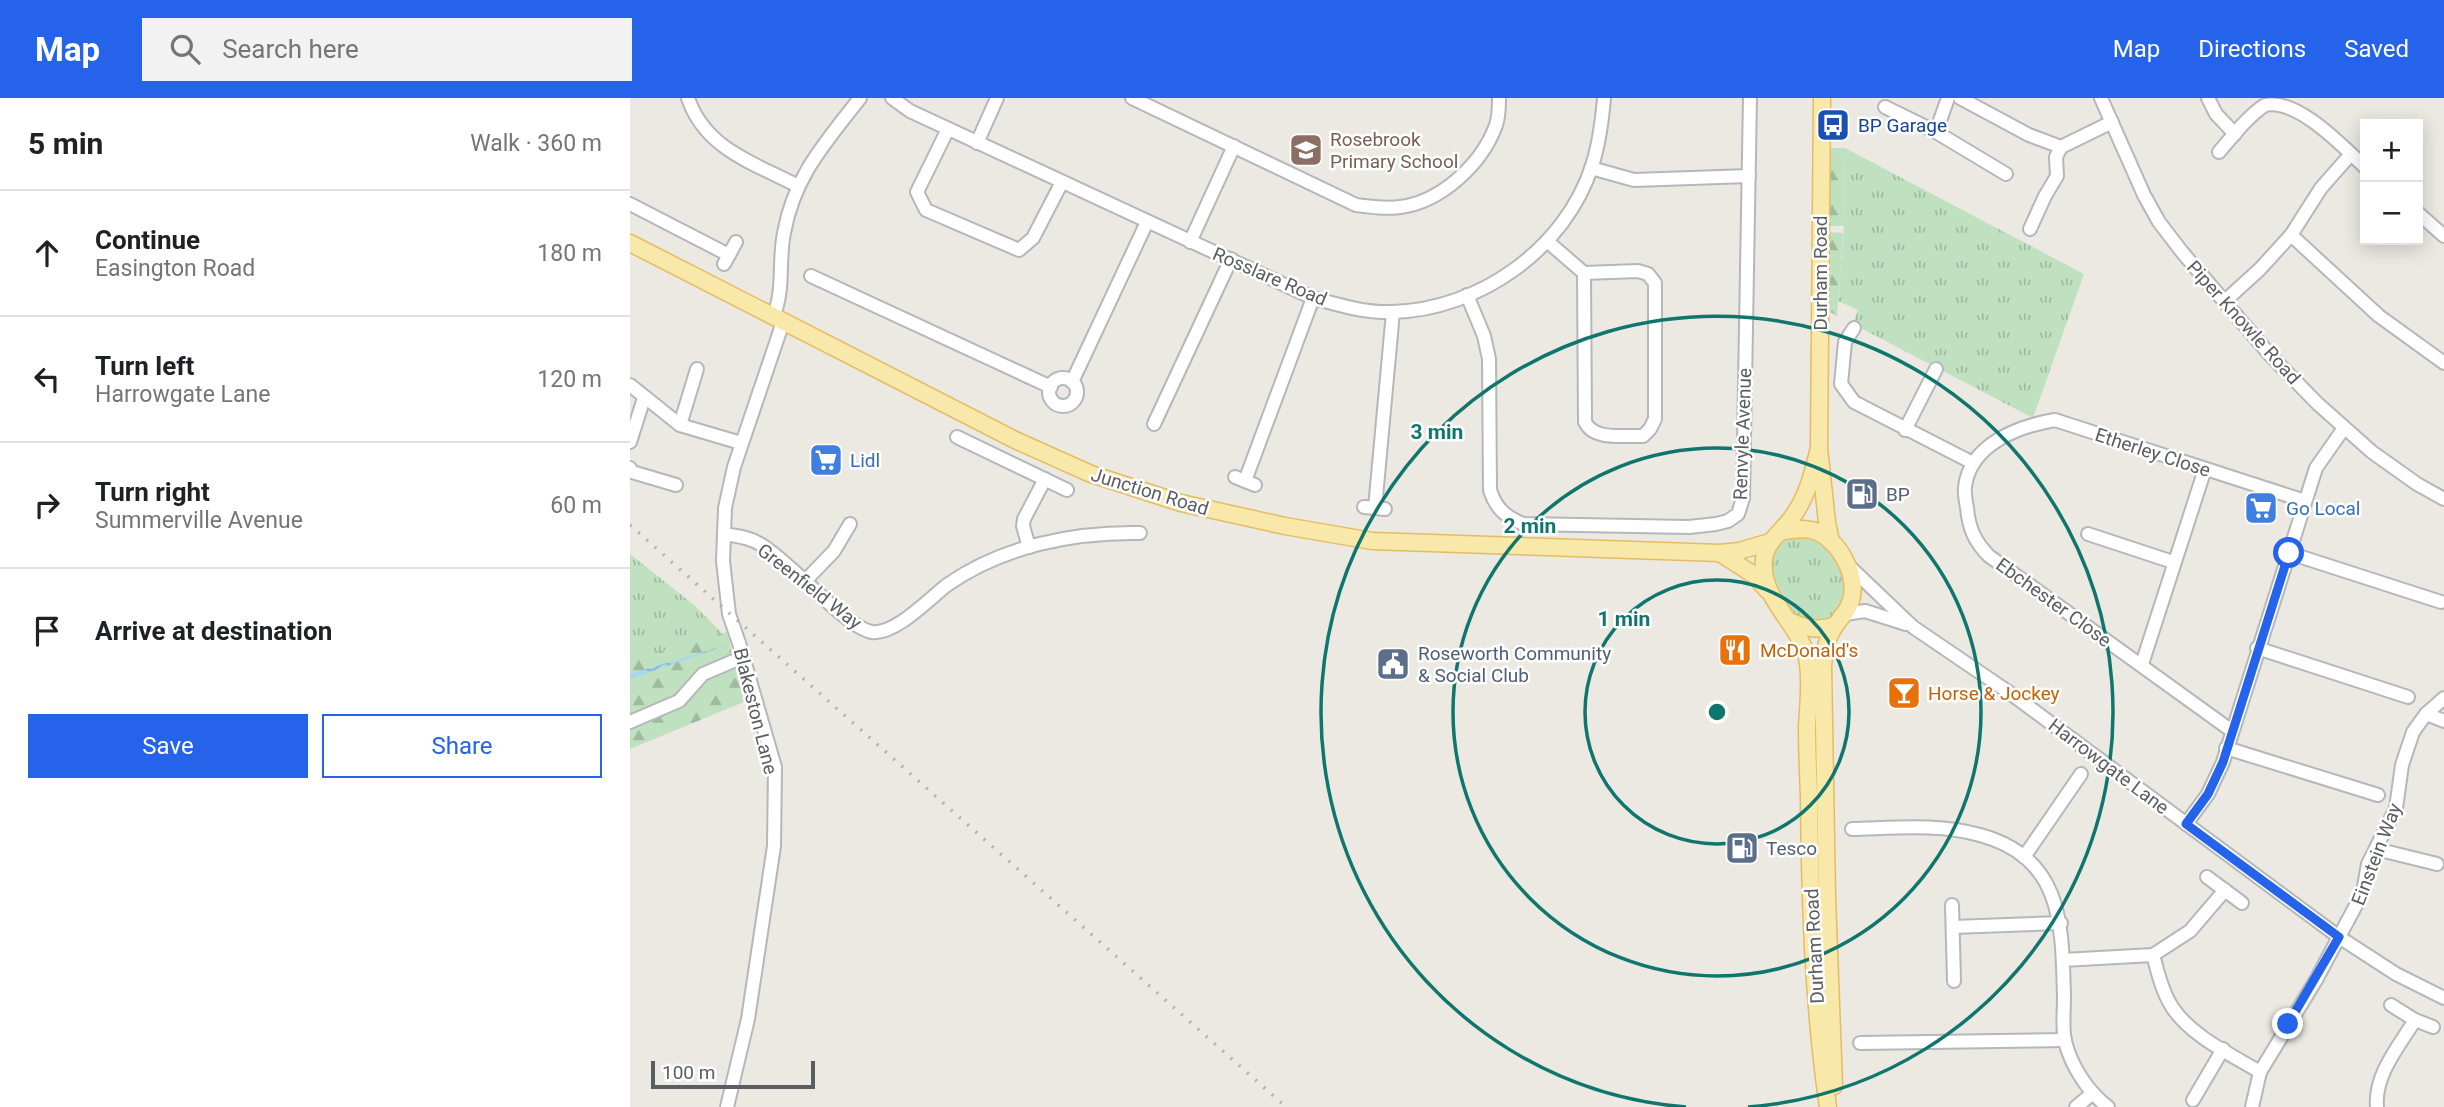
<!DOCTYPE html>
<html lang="en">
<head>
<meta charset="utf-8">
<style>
  :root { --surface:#fff; --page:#f2f2f2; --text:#202124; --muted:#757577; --line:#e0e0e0; --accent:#2563eb }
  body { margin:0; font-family:Roboto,sans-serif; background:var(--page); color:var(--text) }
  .controls { position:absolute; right:21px; top:21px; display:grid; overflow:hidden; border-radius:0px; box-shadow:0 4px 18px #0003 }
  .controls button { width:63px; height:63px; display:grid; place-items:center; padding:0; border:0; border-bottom:2px solid var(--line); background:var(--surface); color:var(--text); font:35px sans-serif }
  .scale { position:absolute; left:21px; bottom:18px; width:164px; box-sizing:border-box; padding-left:7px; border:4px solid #5a5d61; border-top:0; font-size:19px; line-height:24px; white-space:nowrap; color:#5a5d61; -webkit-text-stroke:5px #fff; paint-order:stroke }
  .stop { position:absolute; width:21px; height:21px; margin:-16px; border:5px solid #2563eb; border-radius:50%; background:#fff }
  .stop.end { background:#2563eb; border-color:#fff; box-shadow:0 2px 7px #0008 }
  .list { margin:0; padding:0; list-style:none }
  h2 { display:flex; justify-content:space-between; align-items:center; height:91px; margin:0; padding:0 28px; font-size:30px }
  h2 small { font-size:23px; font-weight:400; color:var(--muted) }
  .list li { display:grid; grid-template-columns:46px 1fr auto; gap:21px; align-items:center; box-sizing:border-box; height:126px; padding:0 28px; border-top:2px solid var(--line) }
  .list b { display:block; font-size:26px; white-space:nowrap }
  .list p { margin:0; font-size:23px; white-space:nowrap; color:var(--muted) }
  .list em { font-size:23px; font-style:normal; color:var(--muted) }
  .actions { display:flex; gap:14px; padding:21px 28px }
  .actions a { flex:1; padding:16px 0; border:2px solid var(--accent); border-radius:0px; text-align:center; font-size:24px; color:var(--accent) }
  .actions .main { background:var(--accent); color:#fff }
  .icon { flex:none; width:38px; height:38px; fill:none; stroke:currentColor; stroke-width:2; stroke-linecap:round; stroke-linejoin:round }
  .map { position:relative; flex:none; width:1814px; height:1009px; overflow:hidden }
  header { display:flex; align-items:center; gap:42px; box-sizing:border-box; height:98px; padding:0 35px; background:var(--accent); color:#fff }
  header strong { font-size:33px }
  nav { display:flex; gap:38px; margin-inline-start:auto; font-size:24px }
  .search { width:490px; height:63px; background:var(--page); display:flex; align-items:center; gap:18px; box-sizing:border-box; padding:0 24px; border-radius:0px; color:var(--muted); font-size:26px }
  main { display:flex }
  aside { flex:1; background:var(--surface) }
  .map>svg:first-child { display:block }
  .grass { fill:url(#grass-tufts) }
  .forest { fill:url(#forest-firs) }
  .water { fill:url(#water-waves) }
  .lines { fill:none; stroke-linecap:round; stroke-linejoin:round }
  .minor-casing { stroke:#b4b7bb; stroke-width:16 }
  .major-casing { stroke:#e5bc61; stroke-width:19 }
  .minor { stroke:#fff; stroke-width:12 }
  .major { stroke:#f8e9aa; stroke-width:16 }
  .rail { stroke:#b0b1b1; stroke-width:3.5; stroke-dasharray:2 9; stroke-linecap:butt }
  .route { stroke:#2563eb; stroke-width:9 }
  .ring { fill:none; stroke:#0f766e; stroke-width:3.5 }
  .labels { text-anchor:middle; stroke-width:5; stroke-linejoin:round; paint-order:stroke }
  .transit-label { font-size:19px; fill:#164399; stroke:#fff; text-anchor:start }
  .education-label { font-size:19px; fill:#785e54; stroke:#fff; text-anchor:start }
  .street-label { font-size:19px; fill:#5a5d61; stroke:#fff }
  .shop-label { font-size:19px; fill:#366cbe; stroke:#fff; text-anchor:start }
  .service-label { font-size:19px; fill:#4e5e75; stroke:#fff; text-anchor:start }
  .food-label { font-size:19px; fill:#c56008; stroke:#fff; text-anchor:start }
  .centre { fill:#0f766e; stroke:#fff; stroke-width:3.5 }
  .ring-label { font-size:21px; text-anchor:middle; font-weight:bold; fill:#0f766e; stroke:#fff; stroke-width:5; stroke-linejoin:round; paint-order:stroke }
</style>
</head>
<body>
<header>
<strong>Map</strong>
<div class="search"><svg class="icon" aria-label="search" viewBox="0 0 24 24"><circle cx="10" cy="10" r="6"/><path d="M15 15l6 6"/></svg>Search here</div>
<nav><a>Map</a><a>Directions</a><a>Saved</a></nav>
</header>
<main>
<aside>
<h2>5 min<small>Walk · 360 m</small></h2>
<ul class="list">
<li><svg class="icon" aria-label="ahead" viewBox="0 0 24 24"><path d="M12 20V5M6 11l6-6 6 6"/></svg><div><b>Continue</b><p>Easington Road</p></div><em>180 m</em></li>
<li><svg class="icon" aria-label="left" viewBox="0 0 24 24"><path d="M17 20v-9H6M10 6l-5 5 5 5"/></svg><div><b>Turn left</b><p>Harrowgate Lane</p></div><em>120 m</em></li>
<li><svg class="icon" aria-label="right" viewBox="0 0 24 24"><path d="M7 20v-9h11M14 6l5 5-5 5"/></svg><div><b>Turn right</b><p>Summerville Avenue</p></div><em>60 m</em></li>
<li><svg class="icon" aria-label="arrive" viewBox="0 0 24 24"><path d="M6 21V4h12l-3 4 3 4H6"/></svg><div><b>Arrive at destination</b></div></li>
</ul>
<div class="actions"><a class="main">Save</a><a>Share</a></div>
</aside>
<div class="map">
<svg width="1814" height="1009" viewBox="0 0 1814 1009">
  <defs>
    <pattern id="grass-tufts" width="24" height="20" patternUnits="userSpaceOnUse" patternTransform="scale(1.75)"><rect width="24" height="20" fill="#c0e1bf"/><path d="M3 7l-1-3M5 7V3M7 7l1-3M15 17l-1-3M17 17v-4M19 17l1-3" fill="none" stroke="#9fba9f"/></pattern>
    <pattern id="forest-firs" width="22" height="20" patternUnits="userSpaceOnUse" patternTransform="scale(1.75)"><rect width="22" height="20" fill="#c0e1bf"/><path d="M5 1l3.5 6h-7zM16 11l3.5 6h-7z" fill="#9fba9f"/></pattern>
    <pattern id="water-waves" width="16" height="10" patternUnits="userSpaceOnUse" patternTransform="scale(1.75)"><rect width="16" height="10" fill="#a5d6f7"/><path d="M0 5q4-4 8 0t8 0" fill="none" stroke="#89b1cb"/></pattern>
  </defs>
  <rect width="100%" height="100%" fill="#ebe9e1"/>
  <g class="grass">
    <polygon points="1215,50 1454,176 1403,320 1223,226 1228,212 1208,203 1214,128"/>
    <path d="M1170,436C1174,438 1181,438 1186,441C1205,450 1221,483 1213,503C1211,510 1205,515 1200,520C1193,522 1185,524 1178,522C1143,511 1124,446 1170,436Z"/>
    <polygon points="0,456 64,507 97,540 0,574"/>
  </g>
  <g class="forest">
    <polygon points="1199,50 1215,50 1214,128 1198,128"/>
    <polygon points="1199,134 1213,135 1207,218 1197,212"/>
    <polygon points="97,534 114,604 0,651 0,562"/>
  </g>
  <polygon class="water" points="100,546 0,581 0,576"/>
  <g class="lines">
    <defs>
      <g id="minor">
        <path d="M58,0C75,51 124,65 168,88"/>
        <path d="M262,0L280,13L683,200C709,207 735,215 762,214C849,212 935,151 962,68C969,46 972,24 974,0"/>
        <path d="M502,0L726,107C741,109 755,111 770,109C811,104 852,66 866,27C869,19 869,9 869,0"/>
        <polyline points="1330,0 1399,37 1431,49 1482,24"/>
        <polyline points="1471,0 1514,97 1529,124 1552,154 1641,258 1688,306 1742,354 1787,386 1814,401"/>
        <polyline points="1578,0 1586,16 1605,36"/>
        <polyline points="1255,9 1306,34 1376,76"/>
        <polyline points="318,31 287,94 296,112 389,152 403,140 432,84"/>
        <polyline points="1306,34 1318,0"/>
        <polyline points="347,45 367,0"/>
        <path d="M1589,54C1603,38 1617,19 1635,7C1668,0 1713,49 1735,69"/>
        <polyline points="961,70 1004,82 1119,78"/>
        <polyline points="0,106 99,157"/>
        <polyline points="1788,115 1814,138"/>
        <polyline points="1400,131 1415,98 1427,78 1426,59 1431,49"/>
        <polyline points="1661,137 1749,218 1814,265"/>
        <path d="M917,143L954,175L1008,173L1018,176L1025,185V321L1020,331L1013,338C993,337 964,343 955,324L954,175"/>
        <polyline points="560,144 604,48"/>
        <polyline points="94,166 106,144"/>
        <polyline points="181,178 421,289"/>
        <path d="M837,197L854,238L859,261L860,392C866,411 876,419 893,426L1059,429L1086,426L1098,423L1108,416L1113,400L1120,0"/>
        <polyline points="1596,202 1630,171 1661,137 1691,90 1721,56"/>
        <path d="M143,219C155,191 148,164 154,135C164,78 196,44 230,0"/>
        <polyline points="1224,230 1215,244 1211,286 1224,304 1343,365"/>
        <circle cx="433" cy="294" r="14"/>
        <polyline points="442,284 517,124"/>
        <polyline points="0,287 50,327 111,345"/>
        <polyline points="524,326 601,161"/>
        <polyline points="50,327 67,271"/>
        <polyline points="1275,332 1306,271"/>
        <polyline points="327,339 437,392"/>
        <polyline points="0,344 14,300"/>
        <polyline points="0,370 2,374 46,387"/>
        <polyline points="605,379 625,387"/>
        <polyline points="615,383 683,200"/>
        <polyline points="734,409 755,411"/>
        <polyline points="745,410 763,214"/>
        <path d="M94,436C106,438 119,439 130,446C160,463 216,530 242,534C265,537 299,501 317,487C373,448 443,434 510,435"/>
        <polyline points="1458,436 1543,464"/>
        <polyline points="399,449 393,428 394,421 415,381"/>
        <polyline points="1659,455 1811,504"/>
        <polyline points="1220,469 1283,529 1380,595 1709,839 1766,876 1814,900"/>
        <polyline points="176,482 204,453 220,426"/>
        <polyline points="1215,516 1235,513 1276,526"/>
        <polyline points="1627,550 1778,599"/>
        <polyline points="1512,566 1575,371"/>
        <polyline points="1796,616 1814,623"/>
        <polyline points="0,624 49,603 73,576 113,559"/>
        <path d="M1602,633L1359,458C1345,444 1339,431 1337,410C1336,404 1334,395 1335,389C1340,346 1389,328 1425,322L1675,403"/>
        <polyline points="1596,650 1748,697"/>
        <polyline points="1556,726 1578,696 1593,664 1686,370 1714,330"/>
        <path d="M1222,731C1264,730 1309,725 1350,737C1434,760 1432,828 1434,900C1434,914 1432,930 1435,943C1441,968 1458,994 1478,1009"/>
        <polyline points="1746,751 1807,766"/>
        <polyline points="1394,759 1451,676"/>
        <polyline points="1577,779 1612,805"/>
        <polyline points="1322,807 1324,883"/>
        <polyline points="1323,829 1431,825"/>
        <path d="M1523,857C1528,875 1532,893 1542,909C1561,938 1600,956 1630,974"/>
        <polyline points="1433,862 1523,857 1560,833 1595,792"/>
        <polyline points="1761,907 1785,922 1803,929"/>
        <polyline points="1230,945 1435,942"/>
        <polyline points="1563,1002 1593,951"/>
        <polyline points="97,1009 118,921 144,748 145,669 109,545 99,516 93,463 95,410 104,369 153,224"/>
        <polyline points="1446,1009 1463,995"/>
        <polyline points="1622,1009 1630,974 1686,882 1733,794 1738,766 1766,710 1772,667 1783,634 1796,616 1814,600"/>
        <path d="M1747,1009C1744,977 1769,948 1785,922"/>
      </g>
      <g id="major">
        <polyline points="1192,0 1189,350 1197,424 1201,444"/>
        <polyline points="0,145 385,342 461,376 551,405 655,428 742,443 1090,455 1109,453 1140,444"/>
        <path d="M1189,350C1183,374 1178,397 1163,418C1154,432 1136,443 1134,461C1129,503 1173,526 1178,566C1181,587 1178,608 1177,629C1177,652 1178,675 1179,698C1180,802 1183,906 1198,1009"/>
        <path d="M1150,434C1163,431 1176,429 1188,434C1210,445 1226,475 1222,498C1220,512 1210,519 1203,531C1196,542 1195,554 1193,567L1197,799L1204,988"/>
        <polyline points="1090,455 1124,477 1137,492"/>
        <path d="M1159,523C1175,530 1187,533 1204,528"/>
      </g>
    </defs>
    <use href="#minor" class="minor-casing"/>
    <use href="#major" class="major-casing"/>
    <use href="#minor" class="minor"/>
    <use href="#major" class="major"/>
    <polyline class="rail" points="0,427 656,1009"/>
  </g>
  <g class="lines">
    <polyline class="route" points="1658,926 1709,839 1556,726 1578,696 1593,664 1659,455"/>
  </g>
  <g class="ring">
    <circle cx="1087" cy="614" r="132"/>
    <circle cx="1087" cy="614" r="264"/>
    <path d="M1056 1009A396 396 0 1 1 1118 1009"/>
  </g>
  <defs>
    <symbol id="bus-square" viewBox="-11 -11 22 22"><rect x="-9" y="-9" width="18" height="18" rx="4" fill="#1a4fb4" stroke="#fff"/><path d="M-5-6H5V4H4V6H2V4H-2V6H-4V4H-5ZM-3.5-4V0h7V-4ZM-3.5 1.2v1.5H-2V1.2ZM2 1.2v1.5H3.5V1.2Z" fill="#fff"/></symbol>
    <symbol id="school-square" viewBox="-11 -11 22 22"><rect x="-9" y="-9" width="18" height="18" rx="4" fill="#8d6e63" stroke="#fff"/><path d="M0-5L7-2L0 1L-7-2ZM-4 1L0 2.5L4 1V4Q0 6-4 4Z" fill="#fff"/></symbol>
    <symbol id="supermarket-square" viewBox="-11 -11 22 22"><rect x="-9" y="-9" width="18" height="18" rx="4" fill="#3f7fe0" stroke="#fff"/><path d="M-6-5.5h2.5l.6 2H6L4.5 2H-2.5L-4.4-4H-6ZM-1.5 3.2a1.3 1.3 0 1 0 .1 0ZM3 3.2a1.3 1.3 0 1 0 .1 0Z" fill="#fff"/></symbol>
    <symbol id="fuel-square" viewBox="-11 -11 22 22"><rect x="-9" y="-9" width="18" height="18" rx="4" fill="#5c6f8a" stroke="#fff"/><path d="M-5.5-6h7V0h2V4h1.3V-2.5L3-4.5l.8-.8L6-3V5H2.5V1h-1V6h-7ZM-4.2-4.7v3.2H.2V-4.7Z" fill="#fff"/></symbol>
    <symbol id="restaurant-square" viewBox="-11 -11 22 22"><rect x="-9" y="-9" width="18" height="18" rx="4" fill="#e8710a" stroke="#fff"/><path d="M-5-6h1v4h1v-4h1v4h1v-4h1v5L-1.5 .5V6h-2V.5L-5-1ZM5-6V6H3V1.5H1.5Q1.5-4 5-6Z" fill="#fff"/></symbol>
    <symbol id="civic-square" viewBox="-11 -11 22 22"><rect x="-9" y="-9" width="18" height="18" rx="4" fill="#5c6f8a" stroke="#fff"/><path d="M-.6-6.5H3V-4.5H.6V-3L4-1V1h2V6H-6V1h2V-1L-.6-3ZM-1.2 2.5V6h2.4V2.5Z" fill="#fff"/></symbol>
    <symbol id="bar-square" viewBox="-11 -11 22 22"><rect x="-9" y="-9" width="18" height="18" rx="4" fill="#e8710a" stroke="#fff"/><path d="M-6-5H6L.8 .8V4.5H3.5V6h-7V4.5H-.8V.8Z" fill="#fff"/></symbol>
  </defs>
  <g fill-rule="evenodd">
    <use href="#bus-square" x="1184" y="8" width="38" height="38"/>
    <use href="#school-square" x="657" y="33" width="38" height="38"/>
    <use href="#supermarket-square" x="177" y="343" width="38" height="38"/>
    <use href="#fuel-square" x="1213" y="377" width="38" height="38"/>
    <use href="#supermarket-square" x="1612" y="391" width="38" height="38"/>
    <use href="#restaurant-square" x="1086" y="533" width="38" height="38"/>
    <use href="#civic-square" x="744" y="547" width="38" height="38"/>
    <use href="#bar-square" x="1255" y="576" width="38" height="38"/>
    <use href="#fuel-square" x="1093" y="731" width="38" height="38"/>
  </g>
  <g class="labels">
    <g class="transit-label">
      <text x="1228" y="34">BP Garage</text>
    </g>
    <g class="education-label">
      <text x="700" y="48">Rosebrook<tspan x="700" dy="22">Primary School</tspan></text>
    </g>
    <g class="street-label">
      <text transform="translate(1190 175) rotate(-90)" y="7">Durham Road</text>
      <text transform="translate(640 178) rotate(23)" y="7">Rosslare Road</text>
      <text transform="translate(1614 224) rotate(48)" y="7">Piper Knowle Road</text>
      <text transform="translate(1112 336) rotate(-88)" y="7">Renvyle Avenue</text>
      <text transform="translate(1523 354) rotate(18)" y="7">Etherley Close</text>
      <text transform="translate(520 393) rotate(17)" y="7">Junction Road</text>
      <text transform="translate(180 488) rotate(38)" y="7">Greenfield Way</text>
      <text transform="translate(1424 504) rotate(36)" y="7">Ebchester Close</text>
      <text transform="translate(126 613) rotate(76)" y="7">Blakeston Lane</text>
      <text transform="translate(1479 668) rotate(37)" y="7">Harrowgate Lane</text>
      <text transform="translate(1746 756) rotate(-69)" y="7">Einstein Way</text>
      <text transform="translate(1184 848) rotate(-93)" y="7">Durham Road</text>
    </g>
    <g class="shop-label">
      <text x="220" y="369">Lidl</text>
      <text x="1656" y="417">Go Local</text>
    </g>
    <g class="service-label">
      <text x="1256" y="403">BP</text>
      <text x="788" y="562">Roseworth Community<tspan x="788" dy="22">&amp; Social Club</tspan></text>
      <text x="1136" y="757">Tesco</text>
    </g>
    <g class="food-label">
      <text x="1130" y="559">McDonald's</text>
      <text x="1298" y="602">Horse &amp; Jockey</text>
    </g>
  </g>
  <circle cx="1087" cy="614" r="10" class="centre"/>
  <g class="ring-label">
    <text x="807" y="341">3 min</text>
    <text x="900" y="435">2 min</text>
    <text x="994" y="528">1 min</text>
  </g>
</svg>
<div class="controls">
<button>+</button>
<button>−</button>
</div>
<div class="scale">100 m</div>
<div class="stop" style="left:1659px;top:455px"></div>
<div class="stop end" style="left:1658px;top:926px"></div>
</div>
</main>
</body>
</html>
